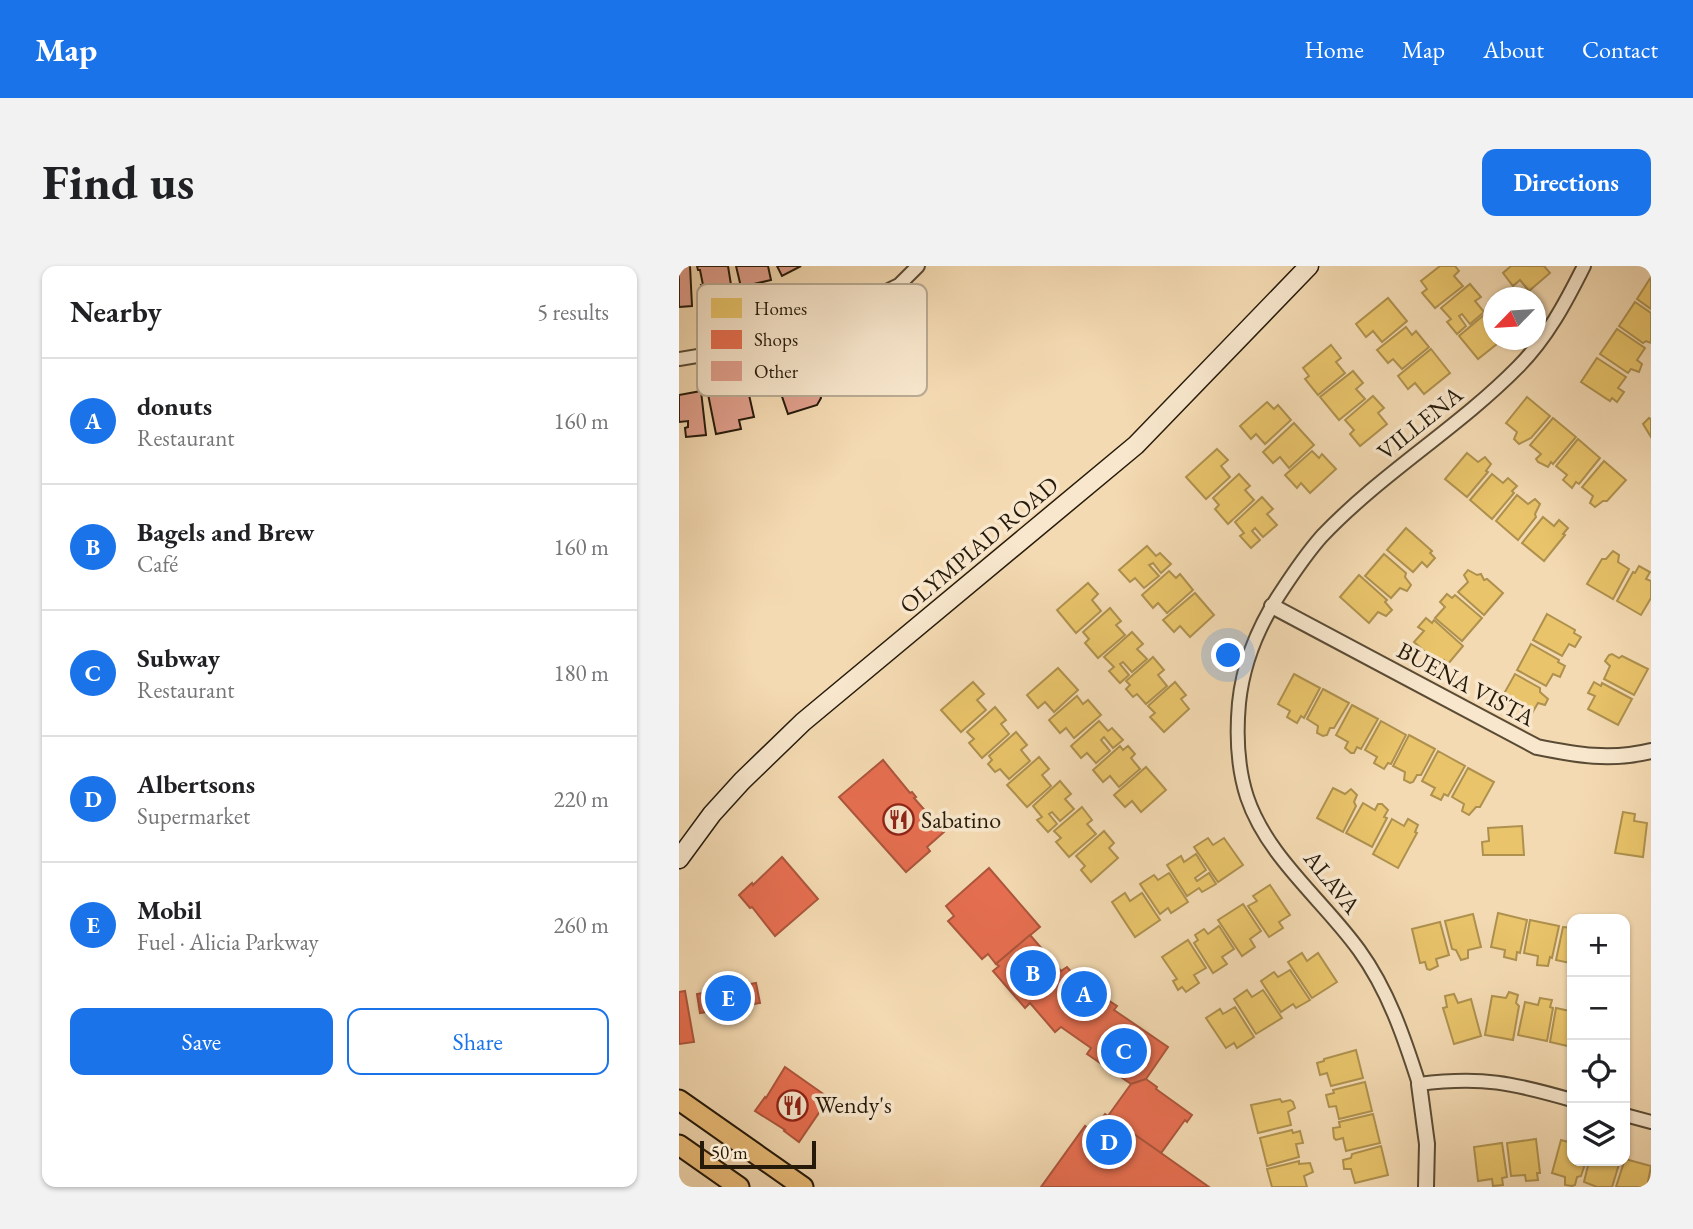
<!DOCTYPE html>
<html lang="en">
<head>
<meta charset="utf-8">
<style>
  :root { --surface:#fff; --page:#f2f2f2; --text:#202124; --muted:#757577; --line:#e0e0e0; --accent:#1a73e8 }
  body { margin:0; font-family:"EB Garamond",serif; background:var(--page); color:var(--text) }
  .controls { position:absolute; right:21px; bottom:21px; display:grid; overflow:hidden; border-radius:14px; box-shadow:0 2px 5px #0004 }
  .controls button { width:63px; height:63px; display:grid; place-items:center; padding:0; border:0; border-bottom:2px solid var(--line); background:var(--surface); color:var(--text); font:35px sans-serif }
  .compass { position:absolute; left:804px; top:21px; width:63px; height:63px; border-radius:50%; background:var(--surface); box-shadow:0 2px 5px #0004; rotate:245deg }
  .scale { position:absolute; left:21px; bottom:18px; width:116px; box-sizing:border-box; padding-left:7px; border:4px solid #261b0b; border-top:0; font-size:19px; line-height:24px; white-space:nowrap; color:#261b0b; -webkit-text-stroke:5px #f8e7cd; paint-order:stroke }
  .you { position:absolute; left:550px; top:390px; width:24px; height:24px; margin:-18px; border:5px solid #fff; border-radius:50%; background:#1a73e8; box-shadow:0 0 0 10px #1a73e833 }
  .badge { display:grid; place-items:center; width:46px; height:46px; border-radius:50%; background:var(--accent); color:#fff; font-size:23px; font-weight:700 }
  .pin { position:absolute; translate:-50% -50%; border:4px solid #fff; box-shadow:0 2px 7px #0006 }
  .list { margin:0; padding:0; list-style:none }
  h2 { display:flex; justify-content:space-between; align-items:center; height:91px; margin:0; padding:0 28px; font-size:30px }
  h2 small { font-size:23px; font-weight:400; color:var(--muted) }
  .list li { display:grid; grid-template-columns:46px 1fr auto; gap:21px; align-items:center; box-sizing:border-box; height:126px; padding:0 28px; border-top:2px solid var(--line) }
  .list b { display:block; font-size:26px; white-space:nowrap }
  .list p { margin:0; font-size:23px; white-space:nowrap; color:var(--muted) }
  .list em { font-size:23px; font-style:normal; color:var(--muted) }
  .actions { display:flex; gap:14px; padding:21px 28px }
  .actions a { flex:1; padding:16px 0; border:2px solid var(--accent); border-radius:14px; text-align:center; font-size:24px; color:var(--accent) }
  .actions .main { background:var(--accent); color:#fff }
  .icon { flex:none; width:38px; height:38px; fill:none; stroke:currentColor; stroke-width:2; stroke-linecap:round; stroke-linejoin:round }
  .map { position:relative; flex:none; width:972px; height:921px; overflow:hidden; border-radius:14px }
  header { display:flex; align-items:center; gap:42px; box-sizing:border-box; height:98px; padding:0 35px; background:var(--accent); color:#fff }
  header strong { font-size:33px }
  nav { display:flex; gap:38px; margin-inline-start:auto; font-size:24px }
  .intro { display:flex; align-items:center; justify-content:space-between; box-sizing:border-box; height:168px; padding:0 42px }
  h1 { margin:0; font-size:49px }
  .button { padding:18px 32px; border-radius:14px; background:var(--accent); color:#fff; font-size:24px; font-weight:700 }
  main { display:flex; gap:42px; padding:0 42px }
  aside { flex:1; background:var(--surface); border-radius:14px; box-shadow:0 2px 5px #0004 }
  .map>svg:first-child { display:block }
  .homes { fill:#e9c46a; stroke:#ae914e; stroke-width:2 }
  .shops { fill:#e76f51; stroke:#ad563c; stroke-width:2 }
  .building { fill:#e1a08d; stroke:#261b0b; stroke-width:2 }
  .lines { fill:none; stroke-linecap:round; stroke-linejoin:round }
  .minor-casing { stroke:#5a4b35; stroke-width:16 }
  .tertiary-casing { stroke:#5a4b35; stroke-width:18 }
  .secondary-casing { stroke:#261b0b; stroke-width:21 }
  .primary-casing { stroke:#261b0b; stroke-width:23 }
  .minor { stroke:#f8e7cd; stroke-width:12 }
  .tertiary { stroke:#f8e7cd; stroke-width:14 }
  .secondary { stroke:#f8e7cd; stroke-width:18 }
  .primary { stroke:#eabd79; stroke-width:19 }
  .labels { text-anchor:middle; stroke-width:7; stroke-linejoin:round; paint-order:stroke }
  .street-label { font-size:24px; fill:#261b0b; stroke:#f8e7cd }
  .poi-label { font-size:24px; fill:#261b0b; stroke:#f8e7cd; text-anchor:start }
  .key { fill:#f8e7cd; stroke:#b9aa93; stroke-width:2 }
  .key-label { font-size:19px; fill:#261b0b }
</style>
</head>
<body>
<header>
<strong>Map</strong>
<nav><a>Home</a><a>Map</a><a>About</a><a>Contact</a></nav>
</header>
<div class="intro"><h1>Find us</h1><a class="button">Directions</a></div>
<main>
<aside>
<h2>Nearby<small>5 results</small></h2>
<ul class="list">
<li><span class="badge">A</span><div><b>donuts</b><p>Restaurant</p></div><em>160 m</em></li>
<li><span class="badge">B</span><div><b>Bagels and Brew</b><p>Café</p></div><em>160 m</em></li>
<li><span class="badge">C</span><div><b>Subway</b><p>Restaurant</p></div><em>180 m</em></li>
<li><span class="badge">D</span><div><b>Albertsons</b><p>Supermarket</p></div><em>220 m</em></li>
<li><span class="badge">E</span><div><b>Mobil</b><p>Fuel · Alicia Parkway</p></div><em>260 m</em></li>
</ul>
<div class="actions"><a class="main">Save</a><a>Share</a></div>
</aside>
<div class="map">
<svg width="972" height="921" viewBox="0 0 972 921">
  <rect width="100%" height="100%" fill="#f4dab2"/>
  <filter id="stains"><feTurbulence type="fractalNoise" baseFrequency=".00286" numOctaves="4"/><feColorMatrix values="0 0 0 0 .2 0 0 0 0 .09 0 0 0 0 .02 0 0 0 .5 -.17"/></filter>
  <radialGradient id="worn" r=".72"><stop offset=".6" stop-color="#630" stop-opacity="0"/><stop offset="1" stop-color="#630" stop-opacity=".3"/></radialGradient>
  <g class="homes">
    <polygon points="761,0 776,0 780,5 775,10 784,20 756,42 743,27 748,23 742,15"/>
    <polygon points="832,0 865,0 871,7 850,25 841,14 834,20 824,7"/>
    <polygon points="972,11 972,43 958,33"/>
    <polygon points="791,18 802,31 796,35 805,46 791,58 783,48 780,50 787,60 778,68 768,56 772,53 762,42"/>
    <polygon points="709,32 728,55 703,76 694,65 687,71 677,58"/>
    <polygon points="956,36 972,47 972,77 967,75 964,77 940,60"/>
    <polygon points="812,43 814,46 814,74 823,74 799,93 780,70"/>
    <polygon points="727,61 733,69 737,65 750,81 723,103 714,93 709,97 698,84"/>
    <polygon points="938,63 966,82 958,94 963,98 960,106 952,103 949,107 921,88"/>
    <polygon points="652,79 662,92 657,96 666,107 639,129 626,113 630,110 624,102"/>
    <polygon points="752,83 771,107 745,128 736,117 729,123 719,110"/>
    <polygon points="918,92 947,111 939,122 945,126 938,136 933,132 931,135 902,116"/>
    <polygon points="674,105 684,117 677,123 686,133 660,154 641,131"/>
    <polygon points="694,130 705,142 699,147 708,158 681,180 671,168 675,164 666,154"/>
    <polygon points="848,131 871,150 852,172 840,178 835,173 838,166 827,157"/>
    <polygon points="588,136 595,143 599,139 612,154 586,178 577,168 572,173 561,160"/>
    <polygon points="874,152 897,171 874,198 872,196 869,201 859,196 857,193 862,188 851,179"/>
    <polygon points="970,152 972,153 972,171 964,158"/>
    <polygon points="615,157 635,179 610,202 601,191 594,197 584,186"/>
    <polygon points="899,173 921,192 900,218 897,216 893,222 884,214 888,209 877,200"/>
    <polygon points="538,183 549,194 542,200 551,211 527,233 507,211"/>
    <polygon points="633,185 640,192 643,188 657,203 631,227 622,217 618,222 606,209"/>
    <polygon points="788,187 799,196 806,191 812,198 807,205 809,206 788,231 766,213"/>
    <polygon points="925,195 947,214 928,235 924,235 916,241 911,237 914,230 903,221"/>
    <polygon points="560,208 571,220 566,224 575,234 549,258 536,243 540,239 534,232"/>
    <polygon points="813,208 824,217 829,212 838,220 833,225 835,227 813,253 791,234"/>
    <polygon points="838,229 849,238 856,233 861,238 856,248 857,251 839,274 817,255"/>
    <polygon points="583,231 594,243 588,248 598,259 584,271 576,262 573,265 581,274 572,282 561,270 565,267 556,256"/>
    <polygon points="864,251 875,260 880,254 889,262 884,268 886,269 865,295 843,277"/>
    <polygon points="727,262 753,285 751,287 756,292 748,301 743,296 734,306 708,284"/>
    <polygon points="468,280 477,290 481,287 492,298 482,307 474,297 470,299 480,310 465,322 456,312 451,316 440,304"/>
    <polygon points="934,285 940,289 939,296 950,303 934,333 908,318 923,293 927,293"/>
    <polygon points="705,288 727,307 726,311 732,319 728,325 721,322 712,332 686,310"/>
    <polygon points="960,300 971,306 967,313 972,315 972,332 962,349 938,335 954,306 956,307"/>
    <polygon points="789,304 798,309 802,308 805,314 808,313 824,327 805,349 779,326 789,316 785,309"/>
    <polygon points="490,305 497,312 501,308 514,324 488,347 479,337 474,342 463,329"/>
    <polygon points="680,309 708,334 706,336 713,344 707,350 699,346 690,357 661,331"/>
    <polygon points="409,317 419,328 413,334 422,345 397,367 378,344"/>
    <polygon points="516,327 535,349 511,371 501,360 495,366 484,354"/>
    <polygon points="768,328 773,332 776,329 803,352 783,375 756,352 766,341 761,336"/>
    <polygon points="431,342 442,355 437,359 446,369 419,392 406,377 410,373 404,366"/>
    <polygon points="868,348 896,364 895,367 902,371 896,381 890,378 883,390 854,374"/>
    <polygon points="747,352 753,357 755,354 784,380 769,398 765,394 761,399 735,376 745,365 739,361"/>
    <polygon points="453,366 464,378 458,383 468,393 453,406 444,396 441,398 450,409 441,417 430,405 435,401 425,391"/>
    <polygon points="852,378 880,394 879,396 886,400 881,411 874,408 867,420 838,404"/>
    <polygon points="933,388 940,392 943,390 969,403 955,429 925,413 931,400 926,395 930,389"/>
    <polygon points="474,391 485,404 479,409 488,420 467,438 458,428 454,431 447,423 451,419 447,415"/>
    <polygon points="379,402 399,424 375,446 366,436 359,442 348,429"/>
    <polygon points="615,408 641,422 625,452 622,450 618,457 608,451 611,445 599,438"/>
    <polygon points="836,408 861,422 861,426 869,433 866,439 859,437 852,449 822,433"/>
    <polygon points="294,416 305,428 298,434 307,444 282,466 262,444"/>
    <polygon points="496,416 507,429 502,433 510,443 485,466 471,451 476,447 469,440"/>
    <polygon points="915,416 922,420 923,417 953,433 939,459 909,443 916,430 909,427"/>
    <polygon points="644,423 670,437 655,462 651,462 648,469 644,470 638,467 639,460 628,453"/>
    <polygon points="398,430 404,438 409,434 422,449 395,472 387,462 381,467 370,454"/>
    <polygon points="673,439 699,453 682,483 678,481 675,487 672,487 666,482 669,476 657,469"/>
    <polygon points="316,441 327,454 322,458 330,468 303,492 290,477 295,473 288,466"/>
    <polygon points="420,455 429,465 433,462 444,474 434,482 425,471 422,474 431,485 417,497 408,487 402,492 392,480"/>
    <polygon points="702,455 727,469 712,498 709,497 705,503 695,497 698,491 686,484"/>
    <polygon points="337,466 348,479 342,484 351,495 330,513 321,503 316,506 309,498 313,494 310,490"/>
    <polygon points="730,469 756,483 742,509 738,509 734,516 731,517 725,514 726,506 714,500"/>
    <polygon points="441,480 444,484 449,480 456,488 452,492 461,503 440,521 431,510 424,516 414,504"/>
    <polygon points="759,485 786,500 769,530 765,528 762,534 752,529 756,522 743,515"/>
    <polygon points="360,491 370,503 363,509 372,520 348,541 328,519"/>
    <polygon points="467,501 487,524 462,546 453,535 446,541 435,529"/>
    <polygon points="789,502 815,516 801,541 797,541 790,549 783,545 785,538 773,531"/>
    <polygon points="381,515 392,528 386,533 395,543 381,555 373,546 370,548 378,558 369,566 358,554 363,551 354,540"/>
    <polygon points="654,522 666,528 672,523 678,529 675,536 677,540 664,566 638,552"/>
    <polygon points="684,537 696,544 699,538 703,538 709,544 705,551 708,552 693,581 667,567"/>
    <polygon points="403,541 413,554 408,558 417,568 390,591 377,576 382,572 375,565"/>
    <polygon points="944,546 956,548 955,555 968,557 964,591 936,587"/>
    <polygon points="713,553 725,560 729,553 739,559 736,566 738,567 719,602 694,588"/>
    <polygon points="843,560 845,589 804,589 803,576 810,575 809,562"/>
    <polygon points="425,565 435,577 430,582 439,592 412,616 402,604 406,600 397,590"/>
    <polygon points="529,572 534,579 545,572 564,599 539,616 515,581"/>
    <polygon points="517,588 527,604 516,612 518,615 530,607 537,618 523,626 520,622 508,630 488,599 502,590 505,596"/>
    <polygon points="490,607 509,636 492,647 489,642 481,648 461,618 475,609 479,614"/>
    <polygon points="591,619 611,649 600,656 604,662 590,671 569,640 578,635 574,630"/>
    <polygon points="446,627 451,635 463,627 481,654 456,671 433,636"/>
    <polygon points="564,638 582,665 571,673 576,681 563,690 539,654"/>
    <polygon points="819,647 848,654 841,687 838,686 837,694 825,691 826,684 812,681"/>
    <polygon points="794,648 802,681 789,684 789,692 782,694 777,684 773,683 766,655"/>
    <polygon points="851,654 880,660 873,692 871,691 869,700 858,699 859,690 845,687"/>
    <polygon points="761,656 770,689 757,693 759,700 751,704 748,703 746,696 741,697 733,663"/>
    <polygon points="540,660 555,683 543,691 548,698 534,707 515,677 519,674 516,669 525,663 529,668"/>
    <polygon points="884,661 893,662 893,705 890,702 891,697 877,694"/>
    <polygon points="509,674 527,702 515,709 520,717 507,726 503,721 499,724 494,715 498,713 483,691"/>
    <polygon points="623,687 628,695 639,687 658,716 633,732 609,696"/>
    <polygon points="611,704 631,734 617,742 614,738 602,746 582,715 595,706 599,711"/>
    <polygon points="568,724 573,731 584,724 603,752 577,768 555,733"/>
    <polygon points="830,726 839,729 837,737 840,740 834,774 806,769 813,730 827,732"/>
    <polygon points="775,728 779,737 792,733 802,770 775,778 764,742 768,741 766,730"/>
    <polygon points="861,732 873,734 871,741 874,742 868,775 839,769 846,736 859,739"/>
    <polygon points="893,738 893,781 871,776 877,742 891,745"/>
    <polygon points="556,741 575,771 558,782 555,777 547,782 527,752 541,743 544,748"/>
    <polygon points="677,784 684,812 652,820 648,807 641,809 638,797 645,795 645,793"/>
    <polygon points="686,816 693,845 660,853 657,840 650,841 647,829 655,827 654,824"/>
    <polygon points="601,833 603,836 611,834 614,836 616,842 609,846 612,859 579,867 572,839"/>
    <polygon points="694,848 701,877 667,885 664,872 657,874 655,872 654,862 661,861 660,856"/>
    <polygon points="613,864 614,867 621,865 624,877 617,878 620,891 588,900 581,872"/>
    <polygon points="857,873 861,907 858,907 859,914 847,915 846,909 832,910 828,877"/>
    <polygon points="882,874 893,877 893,895 907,895 902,910 898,911 896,919 893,920 886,919 886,911 873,907"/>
    <polygon points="823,877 828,911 823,912 824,919 814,920 813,913 799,915 795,881"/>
    <polygon points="702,880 709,909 676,917 672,903 665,903 664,894 672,892 673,888"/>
    <polygon points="946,893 972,900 968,921 937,921"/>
    <polygon points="620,895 620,898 631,897 634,906 625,910 628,921 593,921 588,903"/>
    <polygon points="910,895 941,895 933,921 918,921 905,916"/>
  </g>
  <g class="shops">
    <polygon points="204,494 231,527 233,526 237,531 235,532 249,548 251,546 262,559 260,561 265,566 248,581 251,585 227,606 160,531"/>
    <polygon points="103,591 139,633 96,670 73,641 71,642 60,629 73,617 74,619"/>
    <polygon points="310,602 361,661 317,698 309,688 303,693 269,655 275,650 267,640"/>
    <polygon points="351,669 382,705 388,701 410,726 412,724 432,736 438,740 435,744 489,781 467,813 452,818 408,788 412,782 382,761 376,766 351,737 346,742 314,705 320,700 317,698"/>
    <polygon points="77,717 81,737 21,747 18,728"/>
    <polygon points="6,725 15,776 0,778 0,726"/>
    <polygon points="106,801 150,832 120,876 105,865 106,864 76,845 86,831 87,832"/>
    <polygon points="467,813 478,821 477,823 513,849 508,856 506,854 482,887 429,850 452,818"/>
    <polygon points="426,848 482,887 530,921 362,921 406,860 413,865"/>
  </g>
  <g class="building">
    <polygon points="0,0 11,0 13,40 0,41"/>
    <polygon points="18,0 49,0 53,25 24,31 22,19 24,19 21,4 19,4"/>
    <polygon points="57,0 89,0 92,14 62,21"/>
    <polygon points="98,0 122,0 103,10"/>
    <polygon points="134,95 137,96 144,115 139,117 142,132 138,139 109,148 96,110"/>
    <polygon points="68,120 75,151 60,154 62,163 37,168 29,128 45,125 46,128 53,126 52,124"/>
    <polygon points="22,125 27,169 7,171 6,162 9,161 9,155 0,156 0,129"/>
  </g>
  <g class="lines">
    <defs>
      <g id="minor">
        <polyline points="0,93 102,76 220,19 239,0"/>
        <path d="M893,834C834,817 803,810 740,818C725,771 709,724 680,684C644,634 588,591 568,531C558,500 557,470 560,437C564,398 578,363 600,329C613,309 627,288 643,270C703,207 779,162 839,101C868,72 887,36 905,0"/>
        <polyline points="946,849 972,856"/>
      </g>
      <g id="tertiary">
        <path d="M593,340L858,481C897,489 932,495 972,485"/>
        <polyline points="740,818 748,878 747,921"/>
      </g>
      <polyline id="secondary" points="0,593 33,548 63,515 124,456 457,179 630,0"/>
      <g id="primary">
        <polyline points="0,834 124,921"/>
        <polyline points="0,879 60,921"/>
      </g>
    </defs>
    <use href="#minor" class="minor-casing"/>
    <use href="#tertiary" class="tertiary-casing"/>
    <use href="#secondary" class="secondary-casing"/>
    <use href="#primary" class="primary-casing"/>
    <use href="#minor" class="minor"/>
    <use href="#tertiary" class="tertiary"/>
    <use href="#secondary" class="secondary"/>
    <use href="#primary" class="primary"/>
  </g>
  <defs>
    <symbol id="restaurant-ring" viewBox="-11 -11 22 22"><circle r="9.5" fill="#f8e7cd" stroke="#8f2418" stroke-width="1.5"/><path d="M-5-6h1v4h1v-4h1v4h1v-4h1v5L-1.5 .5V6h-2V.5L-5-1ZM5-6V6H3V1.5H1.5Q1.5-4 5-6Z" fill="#8f2418"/></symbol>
  </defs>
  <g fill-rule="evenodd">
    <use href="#restaurant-ring" x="202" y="536" width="35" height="35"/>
    <use href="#restaurant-ring" x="96" y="822" width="35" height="35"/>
  </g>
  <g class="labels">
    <g class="street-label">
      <text transform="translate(741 157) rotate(-39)" y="8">VILLENA</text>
      <text transform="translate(300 279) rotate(-40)" y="8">OLYMPIAD ROAD</text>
      <text transform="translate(787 418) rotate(28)" y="8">BUENA VISTA</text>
      <text transform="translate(653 616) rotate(51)" y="8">ALAVA</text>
    </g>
    <g class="poi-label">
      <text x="242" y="562">Sabatino</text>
      <text x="136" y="847">Wendy's</text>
    </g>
  </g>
  <rect x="18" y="18" width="230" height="112" rx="10" class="key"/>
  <rect x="32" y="32" width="31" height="20" fill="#e9c46a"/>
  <rect x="32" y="64" width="31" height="19" fill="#e76f51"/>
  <rect x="32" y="95" width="31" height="20" fill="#e1a08d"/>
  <g class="key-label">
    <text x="75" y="49">Homes</text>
    <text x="75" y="80">Shops</text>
    <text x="75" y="112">Other</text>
  </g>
  <rect width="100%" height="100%" filter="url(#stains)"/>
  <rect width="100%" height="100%" fill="url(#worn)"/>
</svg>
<div class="controls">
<button>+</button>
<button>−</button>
<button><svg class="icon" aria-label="locate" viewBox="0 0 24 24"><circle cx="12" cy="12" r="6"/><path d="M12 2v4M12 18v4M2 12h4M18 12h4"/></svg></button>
<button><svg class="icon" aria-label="layers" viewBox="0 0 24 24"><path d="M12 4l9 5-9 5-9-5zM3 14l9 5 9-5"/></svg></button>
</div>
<svg class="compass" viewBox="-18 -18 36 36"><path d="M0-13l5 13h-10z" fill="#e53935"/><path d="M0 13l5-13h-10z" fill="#757577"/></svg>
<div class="scale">50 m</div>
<div class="you"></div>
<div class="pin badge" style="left:405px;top:728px">A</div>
<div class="pin badge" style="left:354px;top:707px">B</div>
<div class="pin badge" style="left:445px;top:785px">C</div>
<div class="pin badge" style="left:430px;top:876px">D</div>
<div class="pin badge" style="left:49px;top:732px">E</div>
</div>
</main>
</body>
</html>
